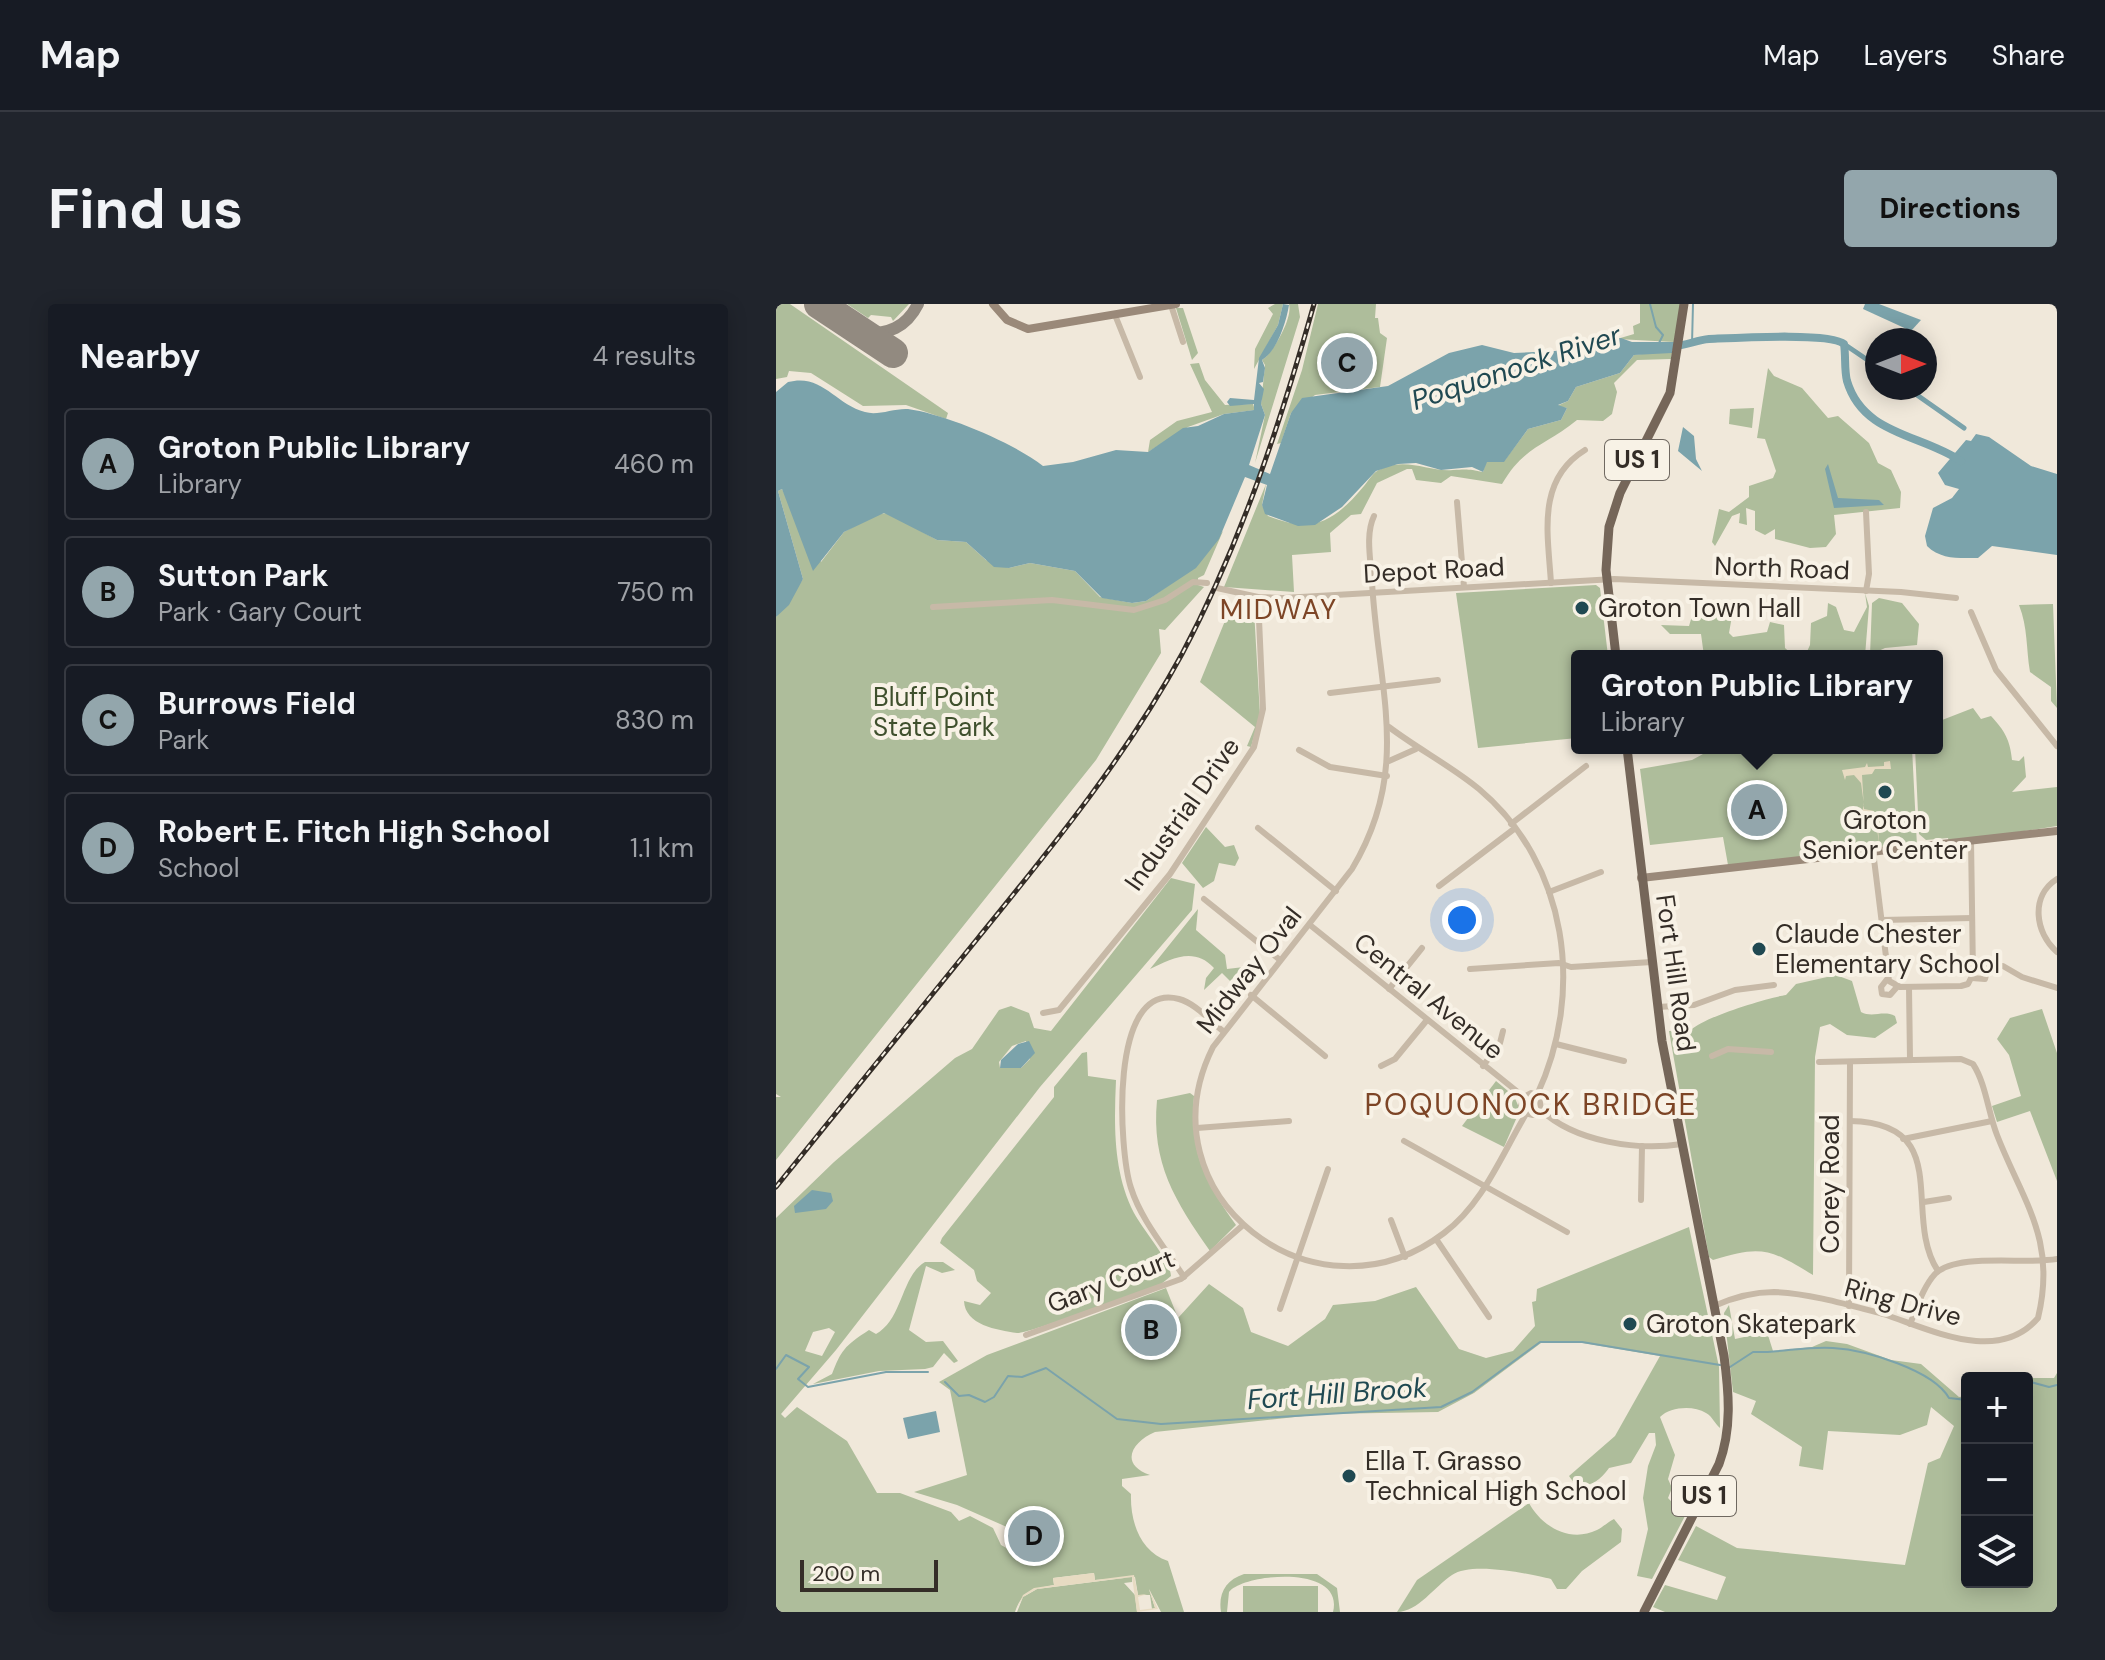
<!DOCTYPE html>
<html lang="en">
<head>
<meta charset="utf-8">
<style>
  :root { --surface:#171b24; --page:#20242c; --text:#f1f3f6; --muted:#9ea1a6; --line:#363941; --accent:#93a6ac }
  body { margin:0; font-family:"DM Sans",sans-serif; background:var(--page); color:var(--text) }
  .controls { position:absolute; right:24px; bottom:24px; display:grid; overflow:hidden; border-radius:8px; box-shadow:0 4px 20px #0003 }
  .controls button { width:72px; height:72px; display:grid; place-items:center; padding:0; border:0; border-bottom:2px solid var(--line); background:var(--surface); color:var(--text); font:40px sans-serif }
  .compass { position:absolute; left:1089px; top:24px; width:72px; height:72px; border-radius:50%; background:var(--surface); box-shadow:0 4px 20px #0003; rotate:90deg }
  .scale { position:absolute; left:24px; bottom:20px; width:138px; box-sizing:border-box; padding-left:8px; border:4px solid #342d27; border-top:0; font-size:22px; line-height:28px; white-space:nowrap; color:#342d27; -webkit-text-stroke:6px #f8f2e6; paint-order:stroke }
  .you { position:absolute; left:686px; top:616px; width:28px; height:28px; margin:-20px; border:6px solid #fff; border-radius:50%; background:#1a73e8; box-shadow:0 0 0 12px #1a73e833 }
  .badge { display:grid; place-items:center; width:52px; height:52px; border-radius:50%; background:var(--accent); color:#111; font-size:26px; font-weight:700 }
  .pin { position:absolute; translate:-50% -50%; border:4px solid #fff; box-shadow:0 2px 8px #0006 }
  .popup { position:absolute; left:795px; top:346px; width:372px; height:104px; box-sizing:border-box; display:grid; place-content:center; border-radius:8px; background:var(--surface); filter:drop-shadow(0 2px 6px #0005); font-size:26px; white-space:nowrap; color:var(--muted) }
  .popup b { font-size:30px; color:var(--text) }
  .popup::after { content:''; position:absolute; left:50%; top:100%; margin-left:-16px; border:16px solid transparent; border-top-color:var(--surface) }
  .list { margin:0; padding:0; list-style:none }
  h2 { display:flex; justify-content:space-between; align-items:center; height:104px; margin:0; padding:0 32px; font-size:34px }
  h2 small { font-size:26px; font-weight:400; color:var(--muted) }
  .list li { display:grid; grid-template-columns:52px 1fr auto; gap:24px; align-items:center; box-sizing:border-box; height:112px; margin:0 16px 16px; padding:0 16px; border:2px solid var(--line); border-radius:8px }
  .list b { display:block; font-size:30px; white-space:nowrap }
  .list p { margin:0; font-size:26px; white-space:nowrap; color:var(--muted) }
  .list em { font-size:26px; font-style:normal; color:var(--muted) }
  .icon { flex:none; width:44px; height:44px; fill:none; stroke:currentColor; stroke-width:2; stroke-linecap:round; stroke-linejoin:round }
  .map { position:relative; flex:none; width:1281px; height:1308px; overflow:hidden; border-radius:8px }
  header { display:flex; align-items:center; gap:48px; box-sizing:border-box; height:112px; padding:0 40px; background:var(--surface); border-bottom:2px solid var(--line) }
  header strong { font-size:38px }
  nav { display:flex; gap:44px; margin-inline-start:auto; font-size:28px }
  .intro { display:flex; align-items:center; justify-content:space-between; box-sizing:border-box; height:192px; padding:0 48px }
  h1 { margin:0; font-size:56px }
  .button { padding:20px 36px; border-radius:8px; background:var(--accent); color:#111; font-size:28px; font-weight:700 }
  main { display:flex; gap:48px; padding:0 48px }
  aside { flex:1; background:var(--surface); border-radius:8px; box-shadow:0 4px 20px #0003 }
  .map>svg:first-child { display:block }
  .green { fill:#aebd9b; fill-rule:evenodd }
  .plaza { fill:#e7dbc2 }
  .water { fill:#7ba3ab }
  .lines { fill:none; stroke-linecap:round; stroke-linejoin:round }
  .stream { stroke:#7ba3ab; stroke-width:2 }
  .canal { stroke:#7ba3ab; stroke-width:5 }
  .river { stroke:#7ba3ab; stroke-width:8 }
  .taxiway { stroke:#928a80; stroke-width:12 }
  .runway { stroke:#928a80; stroke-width:30 }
  .minor { stroke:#c7b9a7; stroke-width:6 }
  .secondary { stroke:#9a8979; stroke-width:8 }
  .primary { stroke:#756659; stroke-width:9 }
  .rail-casing { stroke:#342d27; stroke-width:5 }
  .rail { stroke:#f8f2e6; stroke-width:2; stroke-dasharray:6; stroke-linecap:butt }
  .poi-dot { fill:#204952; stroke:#f8f2e6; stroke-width:3 }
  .labels { text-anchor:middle; stroke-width:8; stroke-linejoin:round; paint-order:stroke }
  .shield { fill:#f8f2e6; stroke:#6f6860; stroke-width:2 }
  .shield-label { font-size:24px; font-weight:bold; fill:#342d27 }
  .street-label { font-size:26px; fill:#342d27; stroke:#f8f2e6 }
  .poi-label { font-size:26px; fill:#342d27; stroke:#f8f2e6; text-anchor:start }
  .park-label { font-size:26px; fill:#3f502d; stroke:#f8f2e6 }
  .water-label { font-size:28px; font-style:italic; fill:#204952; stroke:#f8f2e6 }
  .neighbourhood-label { font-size:28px; letter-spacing:2px; fill:#7d4526; stroke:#f8f2e6 }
  .quarter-label { font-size:30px; letter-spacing:2px; fill:#7d4526; stroke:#f8f2e6 }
</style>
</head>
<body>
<header>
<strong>Map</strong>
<nav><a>Map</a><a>Layers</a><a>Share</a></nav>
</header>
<div class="intro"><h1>Find us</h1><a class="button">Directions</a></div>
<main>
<aside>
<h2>Nearby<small>4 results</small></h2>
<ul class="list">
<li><span class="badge">A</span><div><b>Groton Public Library</b><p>Library</p></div><em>460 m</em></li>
<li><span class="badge">B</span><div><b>Sutton Park</b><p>Park · Gary Court</p></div><em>750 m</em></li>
<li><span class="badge">C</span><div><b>Burrows Field</b><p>Park</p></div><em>830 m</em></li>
<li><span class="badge">D</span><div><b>Robert E. Fitch High School</b><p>School</p></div><em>1.1 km</em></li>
</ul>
</aside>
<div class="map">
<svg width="1281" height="1308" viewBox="0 0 1281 1308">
  <rect width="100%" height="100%" fill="#f0e8da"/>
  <g class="green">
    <polygon points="0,0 14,0 172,109 170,115 130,101 87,102 35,69 13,67 11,73 0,75"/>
    <polygon points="71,0 133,0 117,17 115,13 95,11 92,14"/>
    <polygon points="499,0 507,0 502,21 478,65 479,45 497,10 492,4"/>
    <path d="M513,0H522L524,13L479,159L489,111L485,100L489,61L486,56C497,49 517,14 513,0Z"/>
    <polygon points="542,0 600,0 599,14 602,14 604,29 611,34 604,83 539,91 515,109 505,139 501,140 526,66"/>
    <polygon points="864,0 905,0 898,38 841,35 858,30 857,22 864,19"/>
    <polygon points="400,4 407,4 422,49 416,56"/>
    <path d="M882,48L896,49L895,55L861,56L838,79L841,88L836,110L827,117L801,116C769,142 748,142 726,180L675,172L665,179L640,176L636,165H631L601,179L585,210L575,211L554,229L555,248L516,251L518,288L448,283L490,180L486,201L492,212C537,230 558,218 588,182C593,176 597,168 605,165C631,153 652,168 677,166C690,165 694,165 707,168L710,158L729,156L752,125L785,116L791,104L781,102L792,97L800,83L844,69L858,51Z"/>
    <polygon points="423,59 429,76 449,101 477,100 479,106 448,110 412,123 372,148 374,136 401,117 436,108 414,60"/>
    <polygon points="992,64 998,72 1026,84 1052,114 1062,112 1093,139 1102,159 1115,166 1125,188 1124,204 1058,211 1060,230 1050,243 1034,244 999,235 999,225 989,231 979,226 979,207 970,204 971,221 963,219 964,209 956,212 939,242 936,238 943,205 953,208 973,193 973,182 997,174 1000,167 989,135 981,134"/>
    <polygon points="978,104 976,124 953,120 954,105"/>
    <polygon points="6,185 45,258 68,228 101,210 112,209 161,236 190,238 210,256 233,264 254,259 299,267 324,293 356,299 370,297 393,281 447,227 428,271 422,274 422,281 428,283 389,326 383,325 385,349 320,456 0,856 0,793 5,793 0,790 0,313 27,275 2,187"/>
    <polygon points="820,281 824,284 832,352 801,352 801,434 702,444 680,289"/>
    <polygon points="1089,289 1093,302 1089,352 1029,352 1034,341 1035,319 1051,312 1052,299 1060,303 1068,326 1078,328 1091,303"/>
    <polygon points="1103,294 1126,299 1143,320 1141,341 1109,344 1094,351 1096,299"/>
    <path d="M1277,300L1281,404L1275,397V383L1254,368C1250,344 1252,324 1243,301Z"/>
    <polygon points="464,305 478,306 484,411 475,443 471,442 479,423 424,378 451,312"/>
    <polygon points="922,310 956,312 953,329 957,333 991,328 994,318 1008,321 1009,344 1018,352 928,352 925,330 894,330 885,321 913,322 916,312"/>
    <path d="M1197,404L1205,415L1215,412C1229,427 1234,436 1236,456L1243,457L1248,452L1250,473L1236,488L1281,483V522L1173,539L1172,534L1150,536L1143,530L1139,444H1161V418Z"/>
    <polygon points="928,444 1136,444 1141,542 952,561 947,533 874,541 864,465 916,456 927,450"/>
    <polygon points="430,523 449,543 458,541 463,554 459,562 443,559 438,577 427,584 406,559"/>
    <path d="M395,574L419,580L416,606L264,783L60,1046L5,1110L9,1114L21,1103L71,1137L101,1189H124L175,1208L183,1217L194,1212L217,1224L225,1241L234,1246L245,1243L249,1231L181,1201L138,1188L191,1171L174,1086L163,1078L211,1051L390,984L402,1014L433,980L467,1004L475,1028L512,1042L549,1015L557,1001L599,997L640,983L683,1045L710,1054L737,1047L759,1022L756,998L760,997L761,985L913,923L943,1063L944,1124C938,1119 937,1113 930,1109C917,1101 894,1103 884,1113L899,1151L892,1175L896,1184L892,1194L909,1212L876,1275L861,1272L872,1225L867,1194L872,1162L880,1141L879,1129H873L855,1159L833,1164C824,1176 818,1181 801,1183L793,1172L839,1132L884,1052L807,1039H765L698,1089L662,1108L547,1110L379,1128C357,1137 342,1160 374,1171L346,1175V1182L355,1190C354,1219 365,1248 392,1257L408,1308H385L373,1285L379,1304L376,1305L374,1291H362L359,1273L319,1276L318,1269L277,1274L278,1281C257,1285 246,1287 239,1308H0V914L58,858L179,754L196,745L223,706L235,702L253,709L258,724L275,727ZM250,737L254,755L245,764H224L223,758L236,742ZM53,1024L59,1028L46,1052L29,1047L37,1028Z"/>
    <path d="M422,605L420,626L449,651L451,665L468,663L454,677L446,669L428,686L430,674L438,664C418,642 395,655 374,665Z"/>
    <path d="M1060,671L1076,677L1085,708C1096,714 1108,706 1119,712L1121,719L1099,734L1071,731L1054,720L1044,723L1039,753L1037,971C994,945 986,941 937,956L933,953L893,727L915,726C928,713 991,694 1010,691L1020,680Z"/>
    <polygon points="1266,705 1281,749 1281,877 1254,807 1221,818 1216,802 1245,792 1233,751 1221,735 1234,714"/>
    <path d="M311,748L312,772L340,776C338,821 337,868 358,909C367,926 394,956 395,972L384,981C366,987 249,1031 241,1029C221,1026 189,1021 188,997L204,1001L215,989L201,977L198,966L164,939L166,934L278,793V783L306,749Z"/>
    <polygon points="720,777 738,792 744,806 728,843 686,822"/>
    <path d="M414,789L418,792C414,850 428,876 460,921L434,947C399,897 375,859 381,796Z"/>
    <path d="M149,958H167L179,966L166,969L150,962L133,1026L150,1038L167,1037L182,1057L178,1059L168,1049L157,1063L149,1065L103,1067L37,1080L56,1070C65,1047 68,1042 93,1026L100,1030C127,1015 125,972 149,958Z"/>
    <polygon points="953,1001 959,1035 991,1028 997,1047 1036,1043 1050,1037 1071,1040 1115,1056 1145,1060 1183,1093 1191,1092 1191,1278 1251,1278 1250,1074 1278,1074 1281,1069 1281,1308 889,1308 877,1303 889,1281 941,1296 950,1273 902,1256 920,1222 961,1244 1129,1261 1152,1159 1164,1154 1178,1122 1155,1103 1151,1121 1124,1131 1052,1127 1047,1166 1023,1162 1026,1143 975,1110 980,1097 957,1088 948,1009"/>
    <path d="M753,1199C766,1223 794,1239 821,1226C827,1223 832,1218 838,1215L846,1225L845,1238L806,1267L790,1285H781L775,1275C753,1270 696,1257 676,1271C659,1282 642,1308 621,1308L641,1276Z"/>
    <path d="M468,1270H541L561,1284L564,1308H557C569,1260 468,1269 453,1288L451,1308H445C442,1289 450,1276 468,1270Z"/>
    <polygon points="356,1273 356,1278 348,1279 359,1291 361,1308 241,1308 247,1293 261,1285"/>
    <rect x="467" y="1282" width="75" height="26"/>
  </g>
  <g class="plaza">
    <polygon points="1114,457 1115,465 1099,465 1096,470 1086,471 1088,505 1098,507 1096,511 1090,510 1102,523 1103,540 1101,524 1090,512 1084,514 1088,501 1085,479 1078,471 1070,472 1069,476 1066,466 1089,463 1091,459 1092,463 1108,462 1108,458"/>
    <polygon points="318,1269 319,1276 358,1271 362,1291 371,1290 362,1293 364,1306 379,1304 373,1285 382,1305 361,1308 356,1273 261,1285 247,1293 239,1308 247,1291 258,1284 278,1281 277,1274"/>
  </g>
  <g class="water">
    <path d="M507,0L513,1C510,19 501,47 486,56L489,64L487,78L483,79L488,85L485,100L489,111L473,161L494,170L515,109L526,94L612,82L673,49L706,41L738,49L779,47L845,34L856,38H898L896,49L858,51L844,69L800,83L792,97L782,101L791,104L785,116L752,125L728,158H711L707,168L696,163L665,166L640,159L622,160L600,167L566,203L539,221L522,222L489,210L486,201L491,181L469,173L443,235L420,264L370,297L356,299L326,294L299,267L254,259L233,264L218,263L190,238L161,236L108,209L68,228L37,267L6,185L2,187L27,275L13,301L0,313V88L12,78C46,69 59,100 89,108C102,112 118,104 132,105C169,110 238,139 267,162L297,158L340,146L372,148L407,124L422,122L448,110L478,106V100L454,102L451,98L454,94L478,96L483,54L502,21Z"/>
    <polygon points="1089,0 1103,0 1145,16 1135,27 1087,5"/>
    <polygon points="907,123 918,132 920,155 926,167 902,147"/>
    <path d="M1200,130L1213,133L1255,162L1281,170V251L1216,242L1202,254C1184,254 1165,256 1151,242L1149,232L1157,204L1176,194L1183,185L1169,181L1162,169L1190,136L1195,137Z"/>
    <polygon points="1052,160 1062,194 1103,196 1108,201 1058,204 1049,165"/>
    <polygon points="253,737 259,749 245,764 224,764 225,756 242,740"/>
    <polygon points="36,886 55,889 57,897 50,905 19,909 18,902"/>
    <polygon points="160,1107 164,1128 132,1135 127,1114"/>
  </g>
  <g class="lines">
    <g class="stream">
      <polyline points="874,0 880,23 887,31 883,39"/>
      <polyline points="916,40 917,0"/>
      <path d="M954,1063L977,1048C1004,1049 1030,1042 1057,1044C1090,1046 1157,1066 1173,1094L1191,1096"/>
      <polyline points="0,1065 10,1051 33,1063 22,1075 32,1083 110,1068 152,1068"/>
      <polyline points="1251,1077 1273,1083 1281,1081"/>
      <polyline points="169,1078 183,1092 193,1091 209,1098 218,1093 232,1072 246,1073 270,1064 341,1115 385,1120 665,1103 696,1088 764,1038 806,1038 944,1061"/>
    </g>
    <g class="canal">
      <polyline points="1068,40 1096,59"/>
      <polyline points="1131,84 1188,124"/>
    </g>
    <path class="river" d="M897,42C910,42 920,36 933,35C957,34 1055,28 1068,40C1070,53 1068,65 1071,77C1087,131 1145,130 1185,157"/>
    <path class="taxiway" d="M87,30C112,30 130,24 142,0"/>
    <polyline class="runway" points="43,0 117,49"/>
    <g class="minor">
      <polyline points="395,1 407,38"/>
      <polyline points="339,11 364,73"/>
      <polyline points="681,198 688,283"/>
      <path d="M598,212C589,231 595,257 596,278C602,386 636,465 576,565L437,743C363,891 540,1027 668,929C707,900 726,850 750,810"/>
      <path d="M775,279C772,230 760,176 809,146"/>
      <polyline points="441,284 482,293 507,294 838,275 1125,288 1180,294"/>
      <polyline points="1090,287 1093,270 1090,208"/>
      <polyline points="157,303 276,296 358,306 389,296 417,278 431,279"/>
      <polyline points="1195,308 1220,366 1281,442"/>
      <polyline points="554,389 662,376"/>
      <path d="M613,423C642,445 675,462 703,485C792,560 809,688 761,791"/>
      <polyline points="523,446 554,463 611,472"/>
      <polyline points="613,457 640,445"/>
      <polyline points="735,520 810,462"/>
      <polyline points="482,524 560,587"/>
      <polyline points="1097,547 1113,677 1124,683 1185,682 1192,680 1197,670 1195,536"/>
      <path d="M1281,575C1254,592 1259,629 1281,648"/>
      <polyline points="663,582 738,525"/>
      <polyline points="773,588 825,568"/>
      <polyline points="428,595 504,656"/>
      <polyline points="1106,616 1196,614"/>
      <polyline points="534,621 748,793"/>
      <polyline points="1197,662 1227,662 1246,673 1281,684"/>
      <polyline points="694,665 783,659 795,663 876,658"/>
      <polyline points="1112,674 1105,683 1106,690 1114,691 1121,683"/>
      <polyline points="1196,674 1209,675 1211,667 1206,663"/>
      <polyline points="1133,683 1134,755"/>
      <polyline points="613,685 646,644"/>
      <polyline points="475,691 549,752"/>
      <polyline points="881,703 918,701 959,686 998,681"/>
      <polyline points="267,709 283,706 394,570 478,443 487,405 482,293"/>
      <polyline points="780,740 848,757"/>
      <polyline points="936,752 952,745 995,748"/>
      <polyline points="605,762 619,755 651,716"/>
      <polyline points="707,762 724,739 727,727"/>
      <polyline points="748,793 745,802 749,809 757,811 765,806"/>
      <polyline points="748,793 755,789 763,792 765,806"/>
      <path d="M765,806C799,838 862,847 906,840"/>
      <path d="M1074,817C1180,819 1125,911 1162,967"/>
      <polyline points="421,824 513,817"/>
      <polyline points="1127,835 1216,817"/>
      <polyline points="628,837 791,928"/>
      <polyline points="865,896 866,842"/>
      <polyline points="1148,898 1173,894"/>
      <polyline points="615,916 629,953"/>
      <polyline points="660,935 713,1013"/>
      <path d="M408,973C390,945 365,916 355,884C343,848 332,676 403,695C419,699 434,717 447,727"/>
      <path d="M938,1002C956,994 977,988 998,988C1032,989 1073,1001 1107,1010C1154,1025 1222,1061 1262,1014C1281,935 1247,898 1221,831C1212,808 1210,780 1197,760L1185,755L1043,758"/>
      <polyline points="1073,1002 1074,758"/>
      <polyline points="504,1005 552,865"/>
      <path d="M1134,1020C1141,1004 1147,983 1159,970C1181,948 1250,961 1281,955"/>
      <polyline points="250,1031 405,975 466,922"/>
    </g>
    <g class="secondary">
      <polyline points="217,0 231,16 252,25 400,0"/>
      <polyline points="865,574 1281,527"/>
    </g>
    <g class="primary">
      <polyline points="840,352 830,266 833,223 844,189 894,89 908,0"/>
      <path d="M851,444L886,737L948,1052C953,1089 956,1125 943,1160L868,1308"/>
    </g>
    <defs>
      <path id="rail" d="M0,883C67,800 134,717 202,634C276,543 350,453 406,350C465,239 504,120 538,0"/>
    </defs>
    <use href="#rail" class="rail-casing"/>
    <use href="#rail" class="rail"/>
  </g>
  <g class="poi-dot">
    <circle cx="806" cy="304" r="8"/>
    <circle cx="1109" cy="488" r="8"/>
    <circle cx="983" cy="645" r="8"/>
    <circle cx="854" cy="1020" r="8"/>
    <circle cx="573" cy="1172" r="8"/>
  </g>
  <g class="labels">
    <g class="shield">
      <rect x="829" y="136" width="64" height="40" rx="6"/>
      <rect x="896" y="1172" width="64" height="40" rx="6"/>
    </g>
    <g class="shield-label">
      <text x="861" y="164">US 1</text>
      <text x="928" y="1200">US 1</text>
    </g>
    <g class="street-label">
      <text transform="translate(1006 264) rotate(2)" y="9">North Road</text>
      <text transform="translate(658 266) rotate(-3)" y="9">Depot Road</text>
      <text transform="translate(406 510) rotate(-55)" y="9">Industrial Drive</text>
      <text transform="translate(473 666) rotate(-52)" y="9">Midway Oval</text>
      <text transform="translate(900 669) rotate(82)" y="9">Fort Hill Road</text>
      <text transform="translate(653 692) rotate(39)" y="9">Central Avenue</text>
      <text transform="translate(1054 880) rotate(-90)" y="9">Corey Road</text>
      <text transform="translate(335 977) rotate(-21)" y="9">Gary Court</text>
      <text transform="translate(1127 998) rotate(15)" y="9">Ring Drive</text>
    </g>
    <g class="poi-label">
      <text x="822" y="313">Groton Town Hall</text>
      <text x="1109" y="525" text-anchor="middle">Groton<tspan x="1109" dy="30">Senior Center</tspan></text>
      <text x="999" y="639">Claude Chester<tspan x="999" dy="30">Elementary School</tspan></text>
      <text x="870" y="1029">Groton Skatepark</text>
      <text x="589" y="1166">Ella T. Grasso<tspan x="589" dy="30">Technical High School</tspan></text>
    </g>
    <g class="park-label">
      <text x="158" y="402">Bluff Point<tspan x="158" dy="30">State Park</tspan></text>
    </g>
    <g class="water-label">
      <text transform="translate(740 63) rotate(-18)" y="10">Poquonock River</text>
      <text transform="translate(561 1089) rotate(-4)" y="10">Fort Hill Brook</text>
    </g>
    <g class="neighbourhood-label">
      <text x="503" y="315">MIDWAY</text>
    </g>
    <g class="quarter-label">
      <text x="755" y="811">POQUONOCK BRIDGE</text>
    </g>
  </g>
</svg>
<div class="controls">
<button>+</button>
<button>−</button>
<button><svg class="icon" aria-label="layers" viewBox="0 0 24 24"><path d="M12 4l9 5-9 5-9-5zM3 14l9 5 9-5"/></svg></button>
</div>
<svg class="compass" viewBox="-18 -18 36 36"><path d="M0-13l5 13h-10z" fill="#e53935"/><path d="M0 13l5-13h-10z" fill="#9ea1a6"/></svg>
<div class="scale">200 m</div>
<div class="you"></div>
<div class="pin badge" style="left:981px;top:506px">A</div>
<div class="popup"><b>Groton Public Library</b>Library</div>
<div class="pin badge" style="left:375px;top:1026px">B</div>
<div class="pin badge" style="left:571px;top:59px">C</div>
<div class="pin badge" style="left:258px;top:1232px">D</div>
</div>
</main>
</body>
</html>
